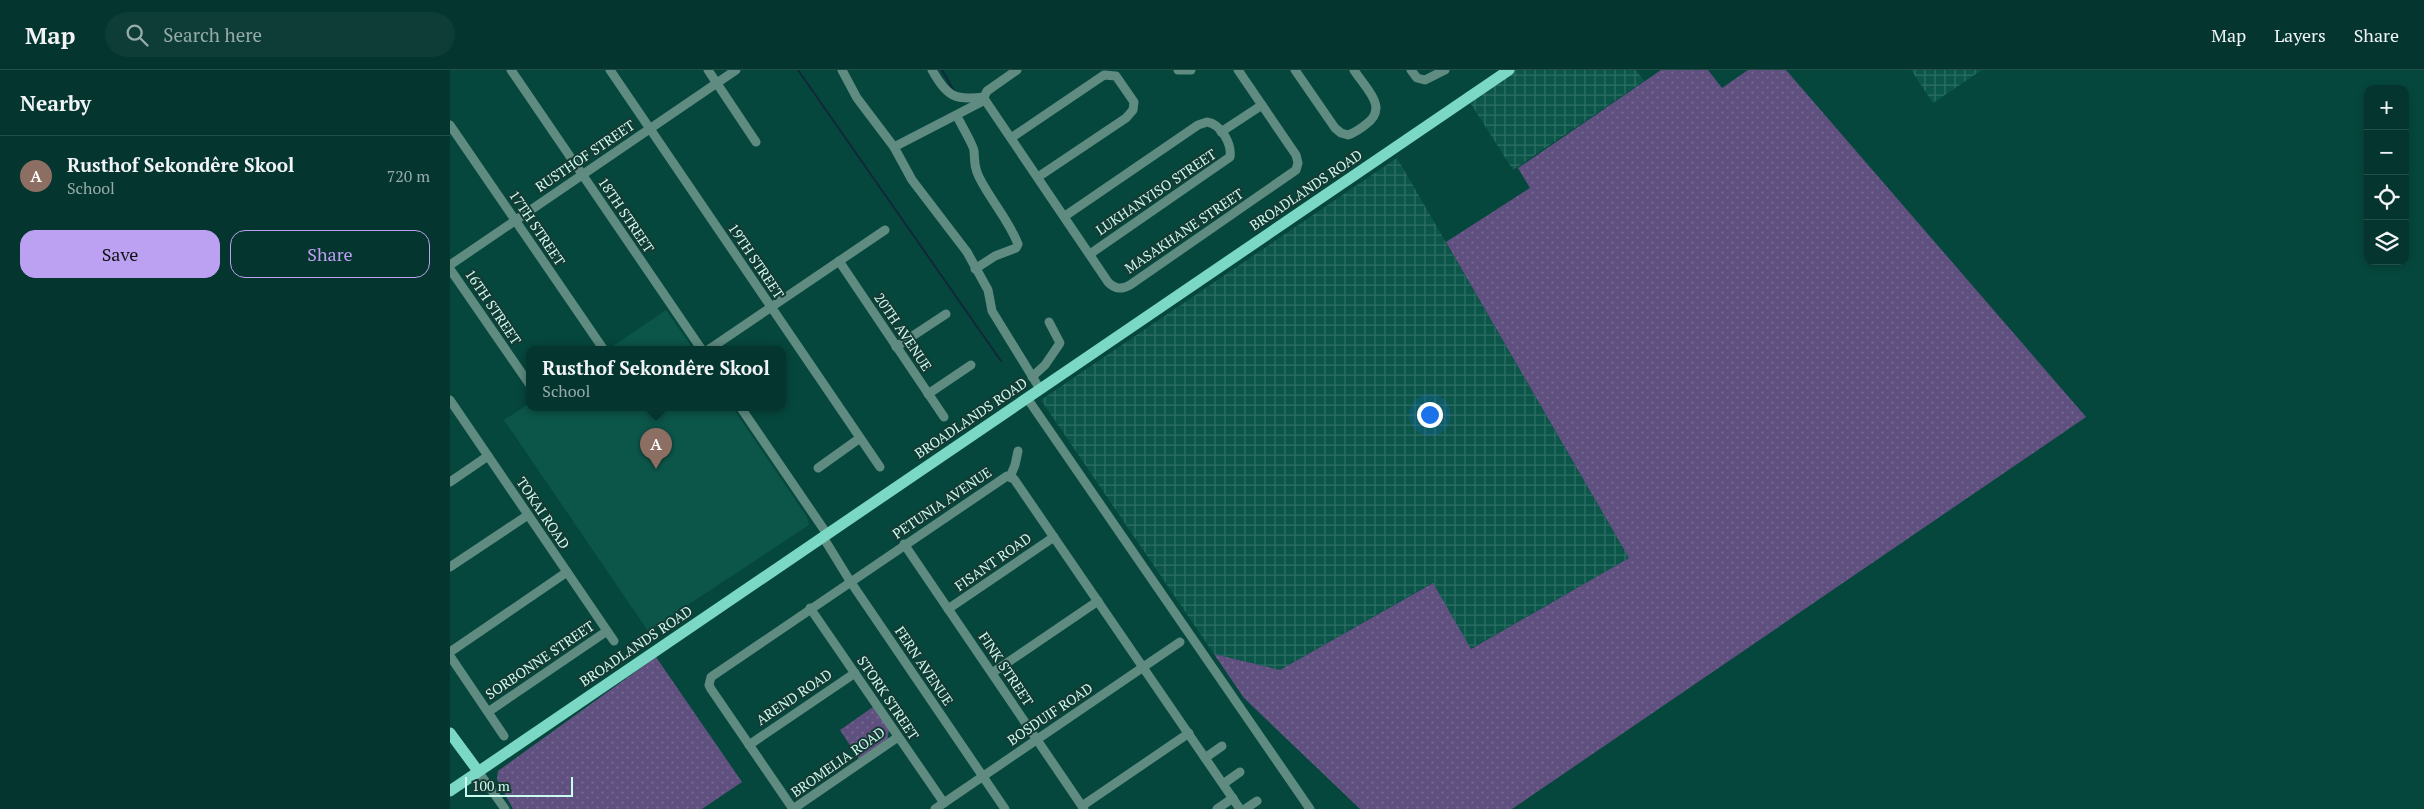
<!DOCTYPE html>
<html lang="en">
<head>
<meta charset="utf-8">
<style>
  :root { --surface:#04352e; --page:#0d3d36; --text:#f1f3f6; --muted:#97abaa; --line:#25504a; --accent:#bca0f2 }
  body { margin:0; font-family:"PT Serif",serif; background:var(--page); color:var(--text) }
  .controls { position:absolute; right:15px; top:15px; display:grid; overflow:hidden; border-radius:10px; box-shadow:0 2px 8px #0003 }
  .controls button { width:45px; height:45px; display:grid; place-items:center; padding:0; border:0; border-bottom:1px solid var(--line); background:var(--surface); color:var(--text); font:25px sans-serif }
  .scale { position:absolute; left:15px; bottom:12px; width:108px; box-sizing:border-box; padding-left:5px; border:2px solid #cbfcf0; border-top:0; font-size:14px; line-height:18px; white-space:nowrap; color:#cbfcf0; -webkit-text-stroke:4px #173933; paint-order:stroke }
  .you { position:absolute; left:979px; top:344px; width:18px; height:18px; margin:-12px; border:4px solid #fff; border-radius:50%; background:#1a73e8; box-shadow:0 0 0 8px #1a73e833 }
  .badge { display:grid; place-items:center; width:32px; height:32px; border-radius:50%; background:var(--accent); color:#fff; font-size:16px; font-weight:700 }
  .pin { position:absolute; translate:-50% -41px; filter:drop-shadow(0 1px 2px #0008) }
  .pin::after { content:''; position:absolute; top:26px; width:18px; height:15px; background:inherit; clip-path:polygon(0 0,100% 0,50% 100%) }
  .popup { position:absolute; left:76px; top:276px; width:260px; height:65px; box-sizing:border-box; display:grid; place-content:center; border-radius:10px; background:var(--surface); filter:drop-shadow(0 1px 4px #0005); font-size:16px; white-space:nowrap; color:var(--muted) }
  .popup b { font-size:19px; color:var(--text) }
  .popup::after { content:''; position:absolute; left:50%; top:100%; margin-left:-10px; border:10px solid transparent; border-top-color:var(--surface) }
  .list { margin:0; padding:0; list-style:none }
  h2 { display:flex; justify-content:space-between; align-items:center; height:65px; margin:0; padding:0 20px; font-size:21px }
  h2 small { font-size:16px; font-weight:400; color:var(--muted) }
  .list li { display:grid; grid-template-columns:32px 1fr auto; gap:15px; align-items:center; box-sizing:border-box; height:80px; padding:0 20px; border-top:1px solid var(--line) }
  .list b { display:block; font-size:19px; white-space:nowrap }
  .list p { margin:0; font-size:16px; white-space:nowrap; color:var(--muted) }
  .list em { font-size:16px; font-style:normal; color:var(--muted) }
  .actions { display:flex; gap:10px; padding:15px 20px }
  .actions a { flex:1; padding:11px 0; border:1px solid var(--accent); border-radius:15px; text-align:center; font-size:18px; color:var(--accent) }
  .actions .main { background:var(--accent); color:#111 }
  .icon { flex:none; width:28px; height:28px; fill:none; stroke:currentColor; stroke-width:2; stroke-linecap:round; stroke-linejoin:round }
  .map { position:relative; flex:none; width:1974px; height:739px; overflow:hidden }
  header { display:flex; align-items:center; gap:30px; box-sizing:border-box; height:70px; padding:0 25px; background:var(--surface); border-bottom:1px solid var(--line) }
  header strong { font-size:24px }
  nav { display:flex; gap:28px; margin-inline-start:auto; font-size:18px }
  .search { width:350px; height:45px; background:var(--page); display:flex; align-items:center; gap:12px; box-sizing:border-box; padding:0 18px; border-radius:28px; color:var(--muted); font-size:19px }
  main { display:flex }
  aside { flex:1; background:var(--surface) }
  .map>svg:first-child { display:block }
  .built { fill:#0c5549 }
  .industrial { fill:url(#industrial-grid) }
  .green { fill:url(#green-dots) }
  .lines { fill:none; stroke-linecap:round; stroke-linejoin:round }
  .stream { stroke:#0f293a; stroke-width:2 }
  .minor { stroke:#5f8b81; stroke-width:9 }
  .major { stroke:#7ad8c4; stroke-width:11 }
  .labels { text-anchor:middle; stroke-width:4; stroke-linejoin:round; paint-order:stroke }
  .street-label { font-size:14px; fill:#cbfcf0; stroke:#173933 }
</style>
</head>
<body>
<header>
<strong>Map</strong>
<div class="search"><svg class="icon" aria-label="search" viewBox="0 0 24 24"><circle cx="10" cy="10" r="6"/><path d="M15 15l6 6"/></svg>Search here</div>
<nav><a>Map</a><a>Layers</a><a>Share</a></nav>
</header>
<main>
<aside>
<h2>Nearby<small></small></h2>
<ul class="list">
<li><span class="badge" style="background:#8d6e63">A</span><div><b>Rusthof Sekondêre Skool</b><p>School</p></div><em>720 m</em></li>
</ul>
<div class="actions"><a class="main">Save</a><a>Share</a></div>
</aside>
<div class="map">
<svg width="1974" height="739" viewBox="0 0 1974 739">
  <defs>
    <pattern id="industrial-grid" width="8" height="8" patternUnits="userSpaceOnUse" patternTransform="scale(1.25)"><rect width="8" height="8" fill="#0c5549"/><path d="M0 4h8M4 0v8" fill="none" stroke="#2e6e64"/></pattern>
    <pattern id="green-dots" width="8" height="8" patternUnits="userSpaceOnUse" patternTransform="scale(1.25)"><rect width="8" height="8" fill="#60507f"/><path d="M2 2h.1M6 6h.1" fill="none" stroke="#756a91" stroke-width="1.8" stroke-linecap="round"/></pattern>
  </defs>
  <rect width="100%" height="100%" fill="#06473d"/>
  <g class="built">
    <polygon points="216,240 244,280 157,280"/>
    <polygon points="80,333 80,338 283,338 357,447 359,455 198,561 54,350"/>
  </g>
  <g class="industrial">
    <polygon points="1057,0 1186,0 1194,11 1063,100 1017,28"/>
    <polygon points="1461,0 1532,0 1483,33"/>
    <polygon points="947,88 1179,488 1020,579 982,513 830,600 764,584 591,330"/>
  </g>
  <g class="green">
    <polygon points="1211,0 1258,0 1272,18 1298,0 1336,0 1636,347 1062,739 910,739 794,628 764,584 830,600 983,513 1021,579 1179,488 996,172 1080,118 1068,98"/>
    <polygon points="206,587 292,712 252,739 63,739 47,709 48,701"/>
    <polygon points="423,637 439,660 437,670 409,689 390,660"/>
  </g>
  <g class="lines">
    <g class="stream">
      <polyline points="348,0 551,291"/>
      <polyline points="492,0 504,21"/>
    </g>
    <g class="minor">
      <polyline points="61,0 252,280"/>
      <polyline points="160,0 430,397"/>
      <polyline points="258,0 306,72"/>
      <polyline points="392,0 407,28 444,77 462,110 517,182 538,220 542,241 590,319"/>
      <path d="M482,0C497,26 504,31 534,27"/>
      <path d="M567,0L537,21L534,27L535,30L658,212C665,219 671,220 680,215L846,100L848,93L846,85L788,0"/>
      <polyline points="728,0 741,0"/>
      <path d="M845,0L885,58L891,63L898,65C904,63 910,59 915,55C940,38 916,19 904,0"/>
      <polyline points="961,0 967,8 975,10 995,0"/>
      <path d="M507,46C510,53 524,76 524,81C525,92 524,97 529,107C541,131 558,149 568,174L566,178L545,186L525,199"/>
      <polyline points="0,55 152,277"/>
      <polyline points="771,62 812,35"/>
      <polyline points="561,68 654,5 666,6 684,32 683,40 676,48 588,107"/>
      <polyline points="444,77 535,30"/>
      <path d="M615,146L748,55L757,52C771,54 782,74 780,87L640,184"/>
      <polyline points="389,191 494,347"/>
      <polyline points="0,195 286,0"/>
      <polyline points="0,199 80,315"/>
      <polyline points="446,277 496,244"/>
      <polyline points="258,280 435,160"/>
      <polyline points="582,307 595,295 610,273 599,252"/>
      <polyline points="478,324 521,295"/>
      <polyline points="577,328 860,739"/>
      <polyline points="0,330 164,571"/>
      <polyline points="291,338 377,464"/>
      <polyline points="368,398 410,368"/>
      <polyline points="560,407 565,395 568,381"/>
      <polyline points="0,412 38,386"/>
      <polyline points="373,467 400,511 555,739"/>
      <polyline points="454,474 634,739"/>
      <polyline points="0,497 78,445"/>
      <polyline points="360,538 494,733"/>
      <polyline points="498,539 604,467"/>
      <polyline points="0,582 117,502"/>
      <polyline points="0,586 54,666"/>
      <polyline points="542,603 648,531"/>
      <polyline points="38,642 157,561"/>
      <polyline points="299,675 405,603"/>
      <polyline points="755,688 772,676"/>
      <polyline points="28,701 55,739"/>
      <polyline points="773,714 790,702"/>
      <polyline points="632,736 739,663"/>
      <polyline points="343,739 261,619 259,615 261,607 557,406 564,409 790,739"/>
      <polyline points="343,739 448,667"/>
      <polyline points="485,739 730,572"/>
      <polyline points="767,739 783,728"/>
      <polyline points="795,739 807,731"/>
    </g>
    <g class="major">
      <polyline points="0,663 28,701"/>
      <polyline points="0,721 1059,0"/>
    </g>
  </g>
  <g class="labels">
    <g class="street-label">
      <text transform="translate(135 86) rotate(-34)" y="5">RUSTHOF STREET</text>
      <text transform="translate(856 120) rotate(-34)" y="5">BROADLANDS ROAD</text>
      <text transform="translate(706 122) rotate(-34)" y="5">LUKHANYISO STREET</text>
      <text transform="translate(176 145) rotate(56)" y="5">18TH STREET</text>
      <text transform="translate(87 158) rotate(56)" y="5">17TH STREET</text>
      <text transform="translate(734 161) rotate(-34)" y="5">MASAKHANE STREET</text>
      <text transform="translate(306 191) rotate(56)" y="5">19TH STREET</text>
      <text transform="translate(43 237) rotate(56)" y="5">16TH STREET</text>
      <text transform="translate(453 262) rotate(56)" y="5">20TH AVENUE</text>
      <text transform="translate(521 348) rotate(-34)" y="5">BROADLANDS ROAD</text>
      <text transform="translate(492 433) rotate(-34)" y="5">PETUNIA AVENUE</text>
      <text transform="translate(93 443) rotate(56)" y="5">TOKAI ROAD</text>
      <text transform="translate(543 492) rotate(-35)" y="5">FISANT ROAD</text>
      <text transform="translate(186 576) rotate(-34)" y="5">BROADLANDS ROAD</text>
      <text transform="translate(90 590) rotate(-34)" y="5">SORBONNE STREET</text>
      <text transform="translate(474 596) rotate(56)" y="5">FERN AVENUE</text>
      <text transform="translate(556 599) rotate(56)" y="5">FINK STREET</text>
      <text transform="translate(344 627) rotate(-34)" y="5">AREND ROAD</text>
      <text transform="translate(438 628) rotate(56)" y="5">STORK STREET</text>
      <text transform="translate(600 644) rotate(-34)" y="5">BOSDUIF ROAD</text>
      <text transform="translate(388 692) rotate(-35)" y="5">BROMELIA ROAD</text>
    </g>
  </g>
</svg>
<div class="controls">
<button>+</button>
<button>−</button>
<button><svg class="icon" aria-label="locate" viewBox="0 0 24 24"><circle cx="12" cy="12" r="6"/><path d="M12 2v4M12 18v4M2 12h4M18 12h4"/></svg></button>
<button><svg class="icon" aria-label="layers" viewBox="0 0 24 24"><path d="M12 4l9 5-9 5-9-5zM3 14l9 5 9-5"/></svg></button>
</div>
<div class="scale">100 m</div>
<div class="you"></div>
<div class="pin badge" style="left:206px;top:399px;background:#8d6e63">A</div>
<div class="popup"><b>Rusthof Sekondêre Skool</b>School</div>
</div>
</main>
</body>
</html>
